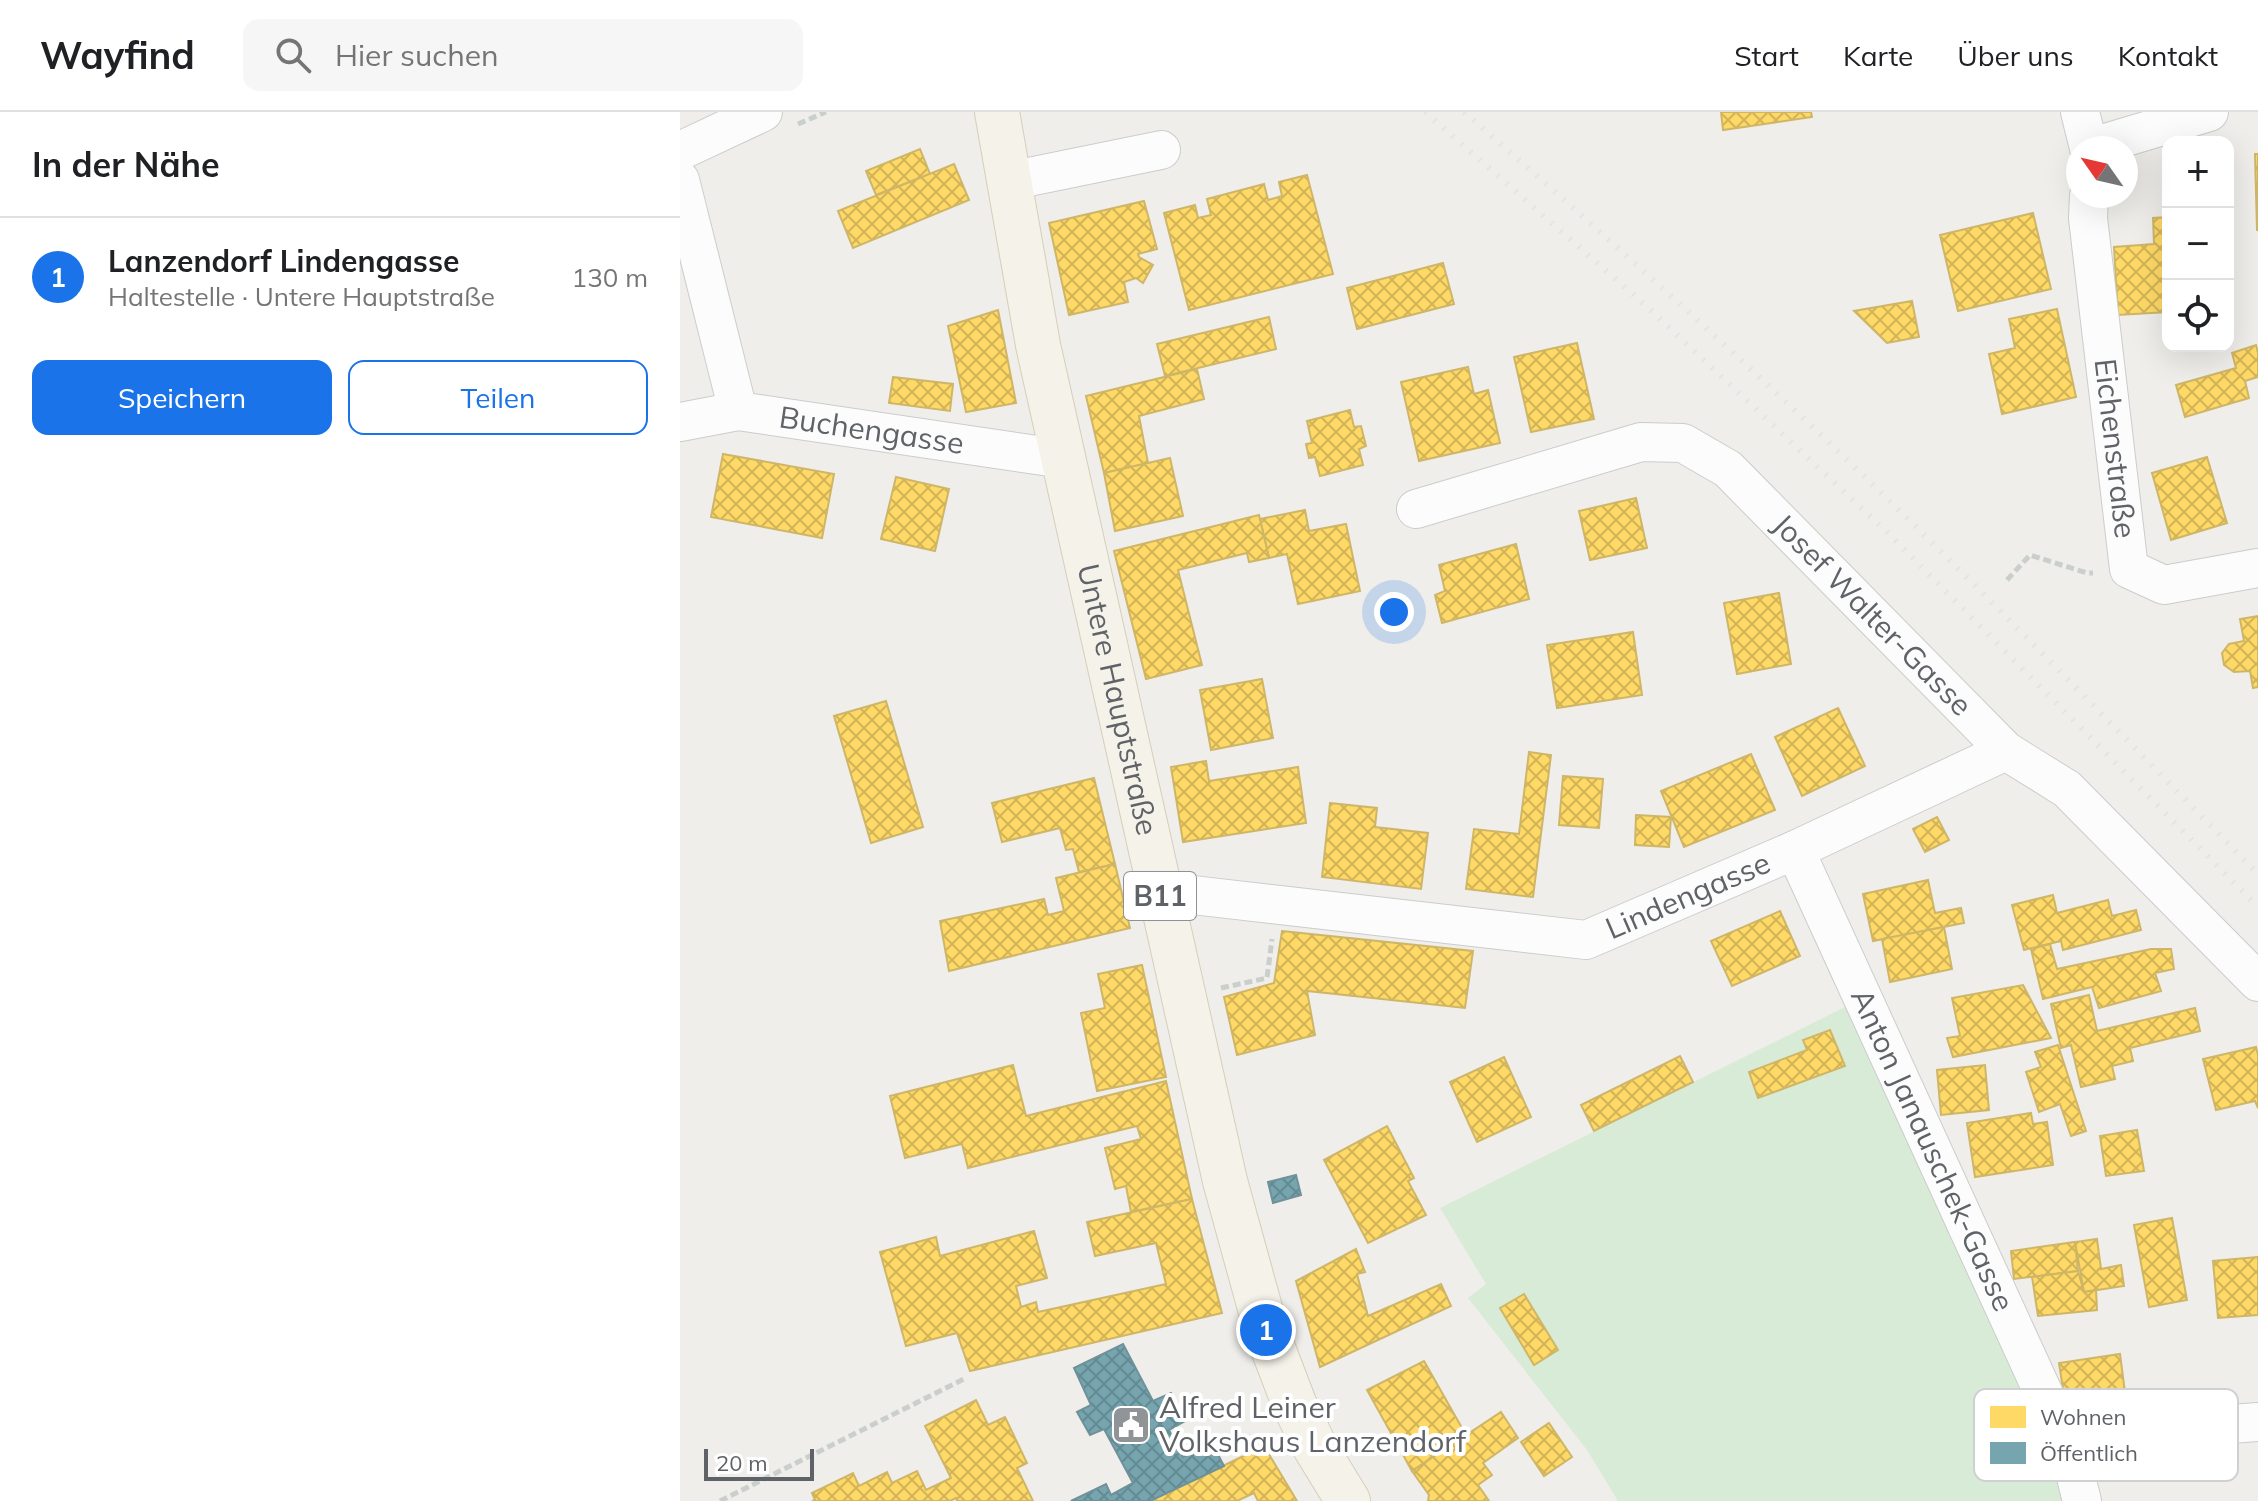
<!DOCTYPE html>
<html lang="de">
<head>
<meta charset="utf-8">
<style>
  :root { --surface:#fff; --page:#f6f6f6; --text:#202124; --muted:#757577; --line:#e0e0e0; --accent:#1a73e8 }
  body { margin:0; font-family:Mulish,sans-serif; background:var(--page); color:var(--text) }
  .controls { position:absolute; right:24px; top:24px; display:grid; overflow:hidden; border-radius:16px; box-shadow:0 8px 32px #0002 }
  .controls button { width:72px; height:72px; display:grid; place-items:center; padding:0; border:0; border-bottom:2px solid var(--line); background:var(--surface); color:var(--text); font:40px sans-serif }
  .compass { position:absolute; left:1386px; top:24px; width:72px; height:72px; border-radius:50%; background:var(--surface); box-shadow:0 8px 32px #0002; rotate:304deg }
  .scale { position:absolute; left:24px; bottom:20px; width:110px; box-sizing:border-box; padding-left:8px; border:4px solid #5f6368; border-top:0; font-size:22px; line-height:28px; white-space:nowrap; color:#5f6368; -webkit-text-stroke:6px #fff; paint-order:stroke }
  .you { position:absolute; left:714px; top:500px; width:28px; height:28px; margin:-20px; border:6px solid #fff; border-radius:50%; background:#1a73e8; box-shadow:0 0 0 12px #1a73e833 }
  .badge { display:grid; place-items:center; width:52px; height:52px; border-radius:50%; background:var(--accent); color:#fff; font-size:26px; font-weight:700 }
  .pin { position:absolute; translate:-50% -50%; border:4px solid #fff; box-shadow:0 2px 8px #0006 }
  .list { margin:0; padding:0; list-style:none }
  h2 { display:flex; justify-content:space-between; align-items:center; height:104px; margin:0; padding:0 32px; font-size:34px }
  h2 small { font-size:26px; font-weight:400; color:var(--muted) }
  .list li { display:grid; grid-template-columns:52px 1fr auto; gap:24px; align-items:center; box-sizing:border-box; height:120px; padding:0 32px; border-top:2px solid var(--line) }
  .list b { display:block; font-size:30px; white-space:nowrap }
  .list p { margin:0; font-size:26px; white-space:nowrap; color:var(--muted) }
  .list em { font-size:26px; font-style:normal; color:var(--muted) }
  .actions { display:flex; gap:16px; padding:24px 32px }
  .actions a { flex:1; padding:18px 0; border:2px solid var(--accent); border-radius:16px; text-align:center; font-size:28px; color:var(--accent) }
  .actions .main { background:var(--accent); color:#fff }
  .icon { flex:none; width:44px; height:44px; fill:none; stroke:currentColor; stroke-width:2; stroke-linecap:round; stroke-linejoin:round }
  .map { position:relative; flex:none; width:1578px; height:1389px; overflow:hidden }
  header { display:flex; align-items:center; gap:48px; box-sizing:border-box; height:112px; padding:0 40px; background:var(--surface); border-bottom:2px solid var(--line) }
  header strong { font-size:38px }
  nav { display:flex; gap:44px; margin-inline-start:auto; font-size:28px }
  .search { width:560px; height:72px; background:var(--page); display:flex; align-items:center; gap:20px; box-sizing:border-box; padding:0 28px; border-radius:16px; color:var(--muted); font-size:30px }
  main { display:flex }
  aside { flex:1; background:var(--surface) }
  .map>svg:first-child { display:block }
  .pitch { fill:#d8ebd6 }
  .homes { fill:url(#homes-cross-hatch); stroke:#cfb667; stroke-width:2 }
  .public { fill:url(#public-cross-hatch); stroke:#6f919a; stroke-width:2 }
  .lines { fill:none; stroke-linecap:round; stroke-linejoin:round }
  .minor-casing { stroke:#cbcccc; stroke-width:40 }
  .major-casing { stroke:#d7ceb8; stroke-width:46 }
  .path { stroke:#cacfcc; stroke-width:5; stroke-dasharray:8 4; stroke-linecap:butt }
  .minor { stroke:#fdfcfc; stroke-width:38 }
  .major { stroke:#f4f2e9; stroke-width:44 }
  .rail { stroke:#e4e4e4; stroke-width:6; stroke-dasharray:2 10; stroke-linecap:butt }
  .labels { text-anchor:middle; stroke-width:8; stroke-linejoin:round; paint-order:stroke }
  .shield { fill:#fff; stroke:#8f9295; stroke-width:2 }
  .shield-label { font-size:28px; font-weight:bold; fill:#5f6368 }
  .street-label { font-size:30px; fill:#5f6368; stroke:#fff }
  .poi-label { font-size:30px; fill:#5f6368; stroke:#fff; text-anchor:start }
  .key { fill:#fff; stroke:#cfd0d2; stroke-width:2 }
  .key-label { font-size:22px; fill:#5f6368 }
</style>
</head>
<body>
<header>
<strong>Wayfind</strong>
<div class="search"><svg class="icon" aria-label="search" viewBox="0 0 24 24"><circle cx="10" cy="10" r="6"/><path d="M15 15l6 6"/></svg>Hier suchen</div>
<nav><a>Start</a><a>Karte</a><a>Über uns</a><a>Kontakt</a></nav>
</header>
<main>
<aside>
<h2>In der Nähe<small></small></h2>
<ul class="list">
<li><span class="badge">1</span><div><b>Lanzendorf Lindengasse</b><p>Haltestelle · Untere Hauptstraße</p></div><em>130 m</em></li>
</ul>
<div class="actions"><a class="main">Speichern</a><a>Teilen</a></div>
</aside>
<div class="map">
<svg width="1578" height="1389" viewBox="0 0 1578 1389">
  <defs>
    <pattern id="homes-cross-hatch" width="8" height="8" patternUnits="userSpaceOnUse" patternTransform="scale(2)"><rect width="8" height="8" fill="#ffd966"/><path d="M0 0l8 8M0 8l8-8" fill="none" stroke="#d2b458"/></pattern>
    <pattern id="public-cross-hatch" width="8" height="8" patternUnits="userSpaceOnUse" patternTransform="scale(2)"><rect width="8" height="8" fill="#76a5af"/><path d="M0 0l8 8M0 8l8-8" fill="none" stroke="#648a92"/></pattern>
  </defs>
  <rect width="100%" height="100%" fill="#efeeea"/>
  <polygon class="pitch" points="1169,893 1389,1380 1391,1389 938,1389 907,1338 788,1186 806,1172 760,1096"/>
  <g class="homes">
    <polygon points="1041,0 1131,0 1132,5 1043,18"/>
    <polygon points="240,37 250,62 196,83 186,59"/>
    <polygon points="1575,42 1578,42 1578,118 1577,118"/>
    <polygon points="274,52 289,88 173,136 158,99"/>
    <polygon points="627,63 653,162 509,198 484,101 515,93 518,106 531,103 527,87 584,72 588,88 602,84 599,70"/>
    <polygon points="464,89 477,137 458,142 459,145 473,153 463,171 456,166 444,170 448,190 389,203 369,111"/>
    <polygon points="1353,101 1371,177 1278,199 1260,123"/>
    <polygon points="1488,105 1488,200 1438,203 1434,135 1474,132 1473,106"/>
    <polygon points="763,151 774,192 677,217 667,176"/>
    <polygon points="1232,189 1239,225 1207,231 1174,199"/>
    <polygon points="1377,197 1396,285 1322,302 1309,242 1335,236 1329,207"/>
    <polygon points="318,198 336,291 286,300 268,214"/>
    <polygon points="589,205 596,237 485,264 477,232"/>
    <polygon points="897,231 914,307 851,320 834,245"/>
    <polygon points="1576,233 1578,241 1578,265 1565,269 1569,286 1505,305 1496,273 1556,256 1552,241"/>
    <polygon points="788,255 794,282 808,278 820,331 739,349 721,270"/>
    <polygon points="517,257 524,287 459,304 468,351 424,361 406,284"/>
    <polygon points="213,265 273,272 270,299 209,291"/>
    <polygon points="670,298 674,315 681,314 686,334 679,337 683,353 640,364 635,345 629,346 626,332 632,331 627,309"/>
    <polygon points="43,342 154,362 142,426 31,405"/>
    <polygon points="1527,345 1547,411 1491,428 1472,361"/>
    <polygon points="490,346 503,404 435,419 424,361"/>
    <polygon points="216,365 269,377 255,439 201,427"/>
    <polygon points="956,386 967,436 910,448 899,399"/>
    <polygon points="625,398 629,419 666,412 680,479 618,492 607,442 589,446 580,407"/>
    <polygon points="579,403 589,446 569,450 567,441 498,458 522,553 466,567 434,439"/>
    <polygon points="836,432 849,487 762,511 755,483 765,479 759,453"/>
    <polygon points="1099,481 1111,552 1057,562 1044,491"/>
    <polygon points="1578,504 1578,575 1573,576 1570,559 1554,560 1544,553 1542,541 1549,532 1564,529 1560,507"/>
    <polygon points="953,520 962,583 877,596 867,533"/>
    <polygon points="582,567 593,626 531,638 520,578"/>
    <polygon points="206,589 243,715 191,731 154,604"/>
    <polygon points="1158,596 1185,654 1122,684 1095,625"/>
    <polygon points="849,640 871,643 853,785 786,777 794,717 839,722"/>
    <polygon points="1071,642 1095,698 1004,735 981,679"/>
    <polygon points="526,649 529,669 618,655 626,711 503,730 491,655"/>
    <polygon points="883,664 923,667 919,716 879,713"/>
    <polygon points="414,666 435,752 399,760 393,737 386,738 380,716 322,730 312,691"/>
    <polygon points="650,691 697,696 695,715 748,721 741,777 642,765"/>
    <polygon points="956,703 991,705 989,735 955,733"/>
    <polygon points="1257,705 1269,728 1245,740 1233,717"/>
    <polygon points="435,752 450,816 269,859 260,809 364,787 368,803 384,799 376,766"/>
    <polygon points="1248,768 1255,801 1281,796 1284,811 1193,829 1183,782"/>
    <polygon points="1373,783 1377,801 1428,788 1432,804 1456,798 1461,818 1383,838 1381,829 1344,838 1332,793"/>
    <polygon points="1100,799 1120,844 1052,874 1031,829"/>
    <polygon points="1264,815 1272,857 1210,870 1202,827"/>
    <polygon points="602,819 793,839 785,896 627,879 635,923 557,943 544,885 594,871"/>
    <polygon points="1370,832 1377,857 1471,837 1491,837 1494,857 1475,861 1481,879 1419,896 1412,875 1363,887 1351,837"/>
    <polygon points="462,853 486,965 417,979 401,901 425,896 418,862"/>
    <polygon points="1343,873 1371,926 1273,945 1267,926 1280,924 1272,886"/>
    <polygon points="1409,883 1417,919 1515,896 1520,919 1450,936 1453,949 1432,954 1435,967 1401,975 1391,933 1381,936 1371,892"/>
    <polygon points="1150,918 1165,954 1078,986 1069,960 1127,938 1123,928"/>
    <polygon points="1378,933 1406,1019 1391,1024 1380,992 1359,1000 1346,960 1361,955 1355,940"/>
    <polygon points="1576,935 1578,943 1578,996 1575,989 1536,998 1523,947"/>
    <polygon points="1000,944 1013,970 914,1019 901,993"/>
    <polygon points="824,945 851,1005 797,1030 770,970"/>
    <polygon points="333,953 346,1004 486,969 512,1087 451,1100 446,1074 435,1077 425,1036 461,1027 457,1014 288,1056 282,1032 225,1046 210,984"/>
    <polygon points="1305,953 1309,998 1261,1003 1257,958"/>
    <polygon points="1351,1001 1353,1012 1367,1010 1373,1053 1295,1065 1287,1011"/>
    <polygon points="707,1014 734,1066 728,1069 746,1103 688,1131 644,1048"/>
    <polygon points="1457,1018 1464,1059 1426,1064 1420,1024"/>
    <polygon points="512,1087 542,1201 290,1259 277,1221 226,1234 200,1140 256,1125 260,1144 354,1119 367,1166 336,1174 341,1195 356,1190 358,1200 486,1172 476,1131 415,1144 407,1110"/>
    <polygon points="1492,1106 1507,1188 1469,1195 1454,1113"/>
    <polygon points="1417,1127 1421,1157 1441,1153 1444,1174 1404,1180 1395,1130"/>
    <polygon points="1395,1130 1398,1159 1334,1167 1331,1139"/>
    <polygon points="676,1137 685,1160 677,1162 688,1204 761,1172 771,1194 640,1255 616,1169"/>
    <polygon points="1578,1145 1578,1203 1538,1206 1533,1149"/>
    <polygon points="1398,1159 1404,1180 1416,1178 1417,1198 1358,1204 1352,1165"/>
    <polygon points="844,1182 878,1238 854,1253 820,1196"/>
    <polygon points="1440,1242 1446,1288 1386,1297 1379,1251"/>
    <polygon points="744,1249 786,1323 732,1359 687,1278"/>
    <polygon points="296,1288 308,1313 325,1305 347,1351 337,1356 353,1389 277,1389 276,1386 270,1389 132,1389 135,1388 132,1381 173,1361 179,1374 207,1360 212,1371 237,1359 246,1378 271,1366 245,1314"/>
    <polygon points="821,1300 838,1326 803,1351 812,1363 798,1373 809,1389 748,1389 749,1383 732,1359"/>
    <polygon points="869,1311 892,1345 864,1364 841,1330"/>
    <polygon points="584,1334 617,1389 578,1389 574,1381 557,1389 470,1389"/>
  </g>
  <g class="public">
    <polygon points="616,1063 621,1083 593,1091 588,1070"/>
    <polygon points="443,1232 473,1289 491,1281 505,1309 489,1318 503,1345 532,1331 544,1354 470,1389 391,1389 426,1372 431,1383 453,1371 424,1317 410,1323 397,1300 411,1293 394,1256"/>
  </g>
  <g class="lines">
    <defs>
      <g id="minor">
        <polyline points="1400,0 1409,36"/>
        <polyline points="1409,36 1529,0"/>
        <polyline points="0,39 83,0"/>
        <polyline points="0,68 58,299"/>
        <polyline points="329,69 481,38"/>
        <path id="s1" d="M1409,84L1408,106L1449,457L1484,473L1578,456"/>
        <path id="s2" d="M0,310L58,299L384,347"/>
        <path id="s3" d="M736,397L961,330L1003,331L1048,357L1326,639L1387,677L1578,870"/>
        <path id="s4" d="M1115,738L1389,1337L1402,1389"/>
        <path id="s5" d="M478,779L906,828L1115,738L1326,639"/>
        <polyline points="1389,1337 1551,1312 1578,1310"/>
      </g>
      <g id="major">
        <path id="s6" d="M317,0L358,233L545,1069L586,1218L615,1294L635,1335L668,1389"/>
      </g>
    </defs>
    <use href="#minor" class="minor-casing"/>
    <use href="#major" class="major-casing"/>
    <g class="path">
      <polyline points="118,12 146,0"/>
      <polyline points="1327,468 1350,443 1407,461 1413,461"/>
      <polyline points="541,876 587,866 592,827"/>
      <polyline points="40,1389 286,1266"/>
    </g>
    <use href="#minor" class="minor"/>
    <use href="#major" class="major"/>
    <g class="rail">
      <polyline points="745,0 964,192 1210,423 1578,795"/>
      <path d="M784,0C934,131 1083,265 1226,405C1345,522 1461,643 1578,762"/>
    </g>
  </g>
  <defs>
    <symbol id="civic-square" viewBox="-11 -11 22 22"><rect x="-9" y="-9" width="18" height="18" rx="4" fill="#919496" stroke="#fff"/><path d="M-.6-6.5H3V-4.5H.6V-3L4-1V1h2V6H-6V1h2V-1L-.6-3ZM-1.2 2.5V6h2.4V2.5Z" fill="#fff"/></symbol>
  </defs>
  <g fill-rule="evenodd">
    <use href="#civic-square" x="429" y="1291" width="44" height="44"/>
  </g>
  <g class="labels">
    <rect class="shield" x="444" y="760" width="72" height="48" rx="6"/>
    <g class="shield-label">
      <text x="480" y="794">B11</text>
    </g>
    <g class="street-label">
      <text dy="10" stroke="none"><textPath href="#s2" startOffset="194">Buchengasse</textPath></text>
      <text dy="10" stroke="none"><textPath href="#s1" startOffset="254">Eichenstraße</textPath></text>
      <text dy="10" stroke="none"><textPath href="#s3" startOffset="534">Josef Walter-Gasse</textPath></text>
      <text dy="10" stroke="none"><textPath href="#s6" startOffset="600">Untere Hauptstraße</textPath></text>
      <text dy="10" stroke="none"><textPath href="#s5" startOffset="542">Lindengasse</textPath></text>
      <text dy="10" stroke="none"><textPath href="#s4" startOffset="330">Anton Janauschek-Gasse</textPath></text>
    </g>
    <g class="poi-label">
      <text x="479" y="1306">Alfred Leiner<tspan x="479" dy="34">Volkshaus Lanzendorf</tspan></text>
    </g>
  </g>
  <rect x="1294" y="1277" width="264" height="92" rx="12" class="key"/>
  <rect x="1310" y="1294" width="36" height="22" fill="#ffd966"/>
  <rect x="1310" y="1330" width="36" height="22" fill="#76a5af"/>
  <g class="key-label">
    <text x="1360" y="1313">Wohnen</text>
    <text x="1360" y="1349">Öffentlich</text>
  </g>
</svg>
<div class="controls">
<button>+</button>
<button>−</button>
<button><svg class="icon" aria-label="locate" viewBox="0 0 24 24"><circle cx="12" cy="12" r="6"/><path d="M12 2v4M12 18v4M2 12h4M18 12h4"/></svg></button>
</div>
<svg class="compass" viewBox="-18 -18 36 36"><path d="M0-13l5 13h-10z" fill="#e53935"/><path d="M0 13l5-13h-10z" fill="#757577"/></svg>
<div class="scale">20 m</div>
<div class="you"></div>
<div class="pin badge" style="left:586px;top:1218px">1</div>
</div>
</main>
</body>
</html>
